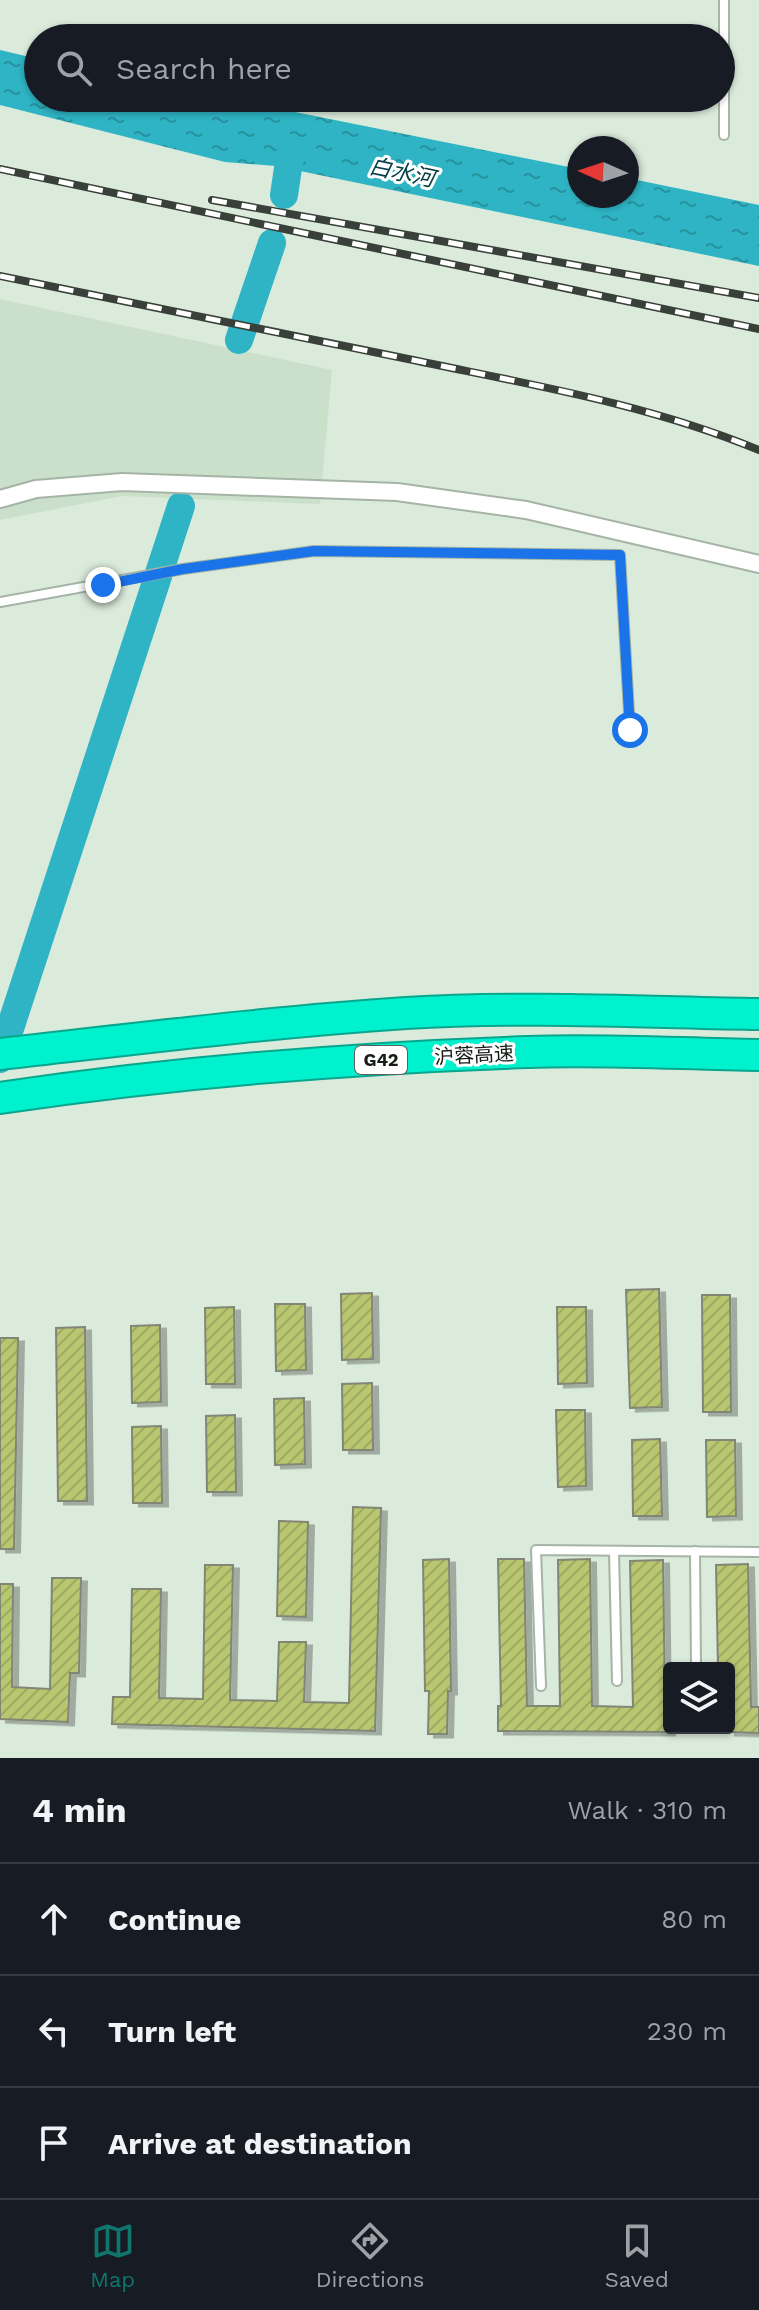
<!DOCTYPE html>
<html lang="en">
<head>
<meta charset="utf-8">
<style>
  :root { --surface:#171b24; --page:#20242c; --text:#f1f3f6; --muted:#9ea1a6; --line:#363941; --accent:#0f766e }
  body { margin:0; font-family:"Work Sans","Noto Sans SC",sans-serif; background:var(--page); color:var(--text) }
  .controls { position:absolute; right:24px; bottom:24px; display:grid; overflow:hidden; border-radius:8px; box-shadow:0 2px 6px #0004 }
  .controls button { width:72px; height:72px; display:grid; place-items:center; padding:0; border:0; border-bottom:2px solid var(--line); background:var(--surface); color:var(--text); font:40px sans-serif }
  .compass { position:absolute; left:567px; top:136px; width:72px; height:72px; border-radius:50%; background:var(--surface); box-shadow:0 2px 6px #0004; rotate:273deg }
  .stop { position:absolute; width:24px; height:24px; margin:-18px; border:6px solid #1a73e8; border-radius:50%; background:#fff }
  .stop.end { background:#1a73e8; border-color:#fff; box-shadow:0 2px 8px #0008 }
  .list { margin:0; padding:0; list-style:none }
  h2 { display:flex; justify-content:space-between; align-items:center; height:104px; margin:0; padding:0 32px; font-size:34px }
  h2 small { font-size:26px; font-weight:400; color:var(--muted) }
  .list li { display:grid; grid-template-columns:52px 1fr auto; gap:24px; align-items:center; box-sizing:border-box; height:112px; padding:0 32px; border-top:2px solid var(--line) }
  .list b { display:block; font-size:30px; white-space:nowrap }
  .list em { font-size:26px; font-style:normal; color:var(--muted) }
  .icon { flex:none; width:44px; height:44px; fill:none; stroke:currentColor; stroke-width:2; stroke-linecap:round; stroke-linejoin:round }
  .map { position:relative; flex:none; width:759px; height:1758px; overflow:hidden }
  .search { position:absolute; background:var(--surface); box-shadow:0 2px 6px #0004; left:24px; right:24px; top:24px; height:88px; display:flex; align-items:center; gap:20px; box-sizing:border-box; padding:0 28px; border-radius:44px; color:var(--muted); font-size:30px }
  .sheet { height:440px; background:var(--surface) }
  nav { display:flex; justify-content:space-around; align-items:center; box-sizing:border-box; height:112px; border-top:2px solid var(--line); background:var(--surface); font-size:22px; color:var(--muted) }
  nav a { display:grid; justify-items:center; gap:4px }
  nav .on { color:var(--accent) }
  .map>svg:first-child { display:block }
  .built { fill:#cae0cb }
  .water { fill:url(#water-ripples) }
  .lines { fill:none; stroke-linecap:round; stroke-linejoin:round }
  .river { stroke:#2eb4c4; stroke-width:28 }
  .building { fill:url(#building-hatch); stroke:#828674; stroke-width:2; filter:url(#shadow) }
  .lane-casing { stroke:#a5b4a5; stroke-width:12 }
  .street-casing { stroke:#a5b4a5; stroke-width:20 }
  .highway-casing { stroke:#08a68d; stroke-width:34 }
  .lane { stroke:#fff; stroke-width:8 }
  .street { stroke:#fff; stroke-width:16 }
  .highway { stroke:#00f1cd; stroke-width:30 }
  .rail-casing { stroke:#394039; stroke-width:8 }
  .rail { stroke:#fff; stroke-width:5; stroke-dasharray:15; stroke-linecap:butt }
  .route { stroke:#1a73e8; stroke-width:10 }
  .labels { text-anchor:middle; stroke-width:6; stroke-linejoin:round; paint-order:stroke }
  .shield { fill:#fff; stroke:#5d605d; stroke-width:2 }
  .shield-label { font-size:18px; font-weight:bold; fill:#171c17 }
  .street-label { font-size:20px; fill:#171c17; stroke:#fff }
  .water-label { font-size:22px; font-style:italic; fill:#064249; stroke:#fff }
</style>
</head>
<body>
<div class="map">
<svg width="759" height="1758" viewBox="0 0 759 1758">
  <defs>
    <pattern id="water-ripples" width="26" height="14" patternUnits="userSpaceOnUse" patternTransform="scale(2)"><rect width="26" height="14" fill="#2eb4c4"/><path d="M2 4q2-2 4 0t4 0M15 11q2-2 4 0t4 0" fill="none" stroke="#26929e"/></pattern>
    <pattern id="building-hatch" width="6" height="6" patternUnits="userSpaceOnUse" patternTransform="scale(2)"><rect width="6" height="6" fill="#b9c771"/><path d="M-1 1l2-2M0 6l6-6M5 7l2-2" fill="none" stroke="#9eaa61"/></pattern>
    <filter id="shadow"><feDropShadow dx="6" dy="3.5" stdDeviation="0" flood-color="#0004"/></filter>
  </defs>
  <rect width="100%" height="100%" fill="#daeadb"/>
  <polygon class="built" points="0,299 332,370 320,504 122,496 0,520"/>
  <polygon class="water" points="0,50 38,59 38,98 225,98 579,169 579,196 627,196 627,178 759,205 759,266 276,166 225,162 0,105"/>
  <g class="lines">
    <g class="river">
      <polyline points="284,195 291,148"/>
      <polyline points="239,340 272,243"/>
      <polyline points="0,1059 181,506"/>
    </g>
  </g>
  <g class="building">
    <polygon points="659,1289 662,1407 630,1408 626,1290"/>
    <polygon points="372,1293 373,1359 342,1360 341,1294"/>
    <polygon points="702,1295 730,1295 731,1412 703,1412"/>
    <polygon points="275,1304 305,1304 306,1370 276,1371"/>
    <polygon points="234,1307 235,1384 206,1384 205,1308"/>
    <polygon points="557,1307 586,1307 587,1383 558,1384"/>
    <polygon points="160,1325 161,1402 132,1403 131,1326"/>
    <polygon points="85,1327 87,1501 58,1501 56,1328"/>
    <polygon points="0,1338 18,1338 14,1549 0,1549"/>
    <polygon points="372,1383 373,1450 343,1450 342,1384"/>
    <polygon points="304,1398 305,1464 275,1465 274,1399"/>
    <polygon points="556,1410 585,1410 586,1486 558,1487"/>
    <polygon points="235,1415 236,1492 207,1492 206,1416"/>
    <polygon points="161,1426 162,1503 133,1503 132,1427"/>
    <polygon points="660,1439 662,1516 633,1516 632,1440"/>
    <polygon points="706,1440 735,1440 736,1516 707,1517"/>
    <polygon points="353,1507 381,1508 375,1731 112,1724 113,1697 130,1697 132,1589 161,1589 159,1698 203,1699 205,1565 233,1565 230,1700 277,1701 279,1642 306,1642 304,1702 349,1703"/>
    <polygon points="279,1521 308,1522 306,1617 277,1616"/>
    <polygon points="449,1559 451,1691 448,1691 447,1734 428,1734 429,1691 425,1691 423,1560"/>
    <polygon points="498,1559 524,1559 527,1706 560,1706 558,1560 590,1559 592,1706 633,1707 630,1561 663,1560 665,1707 669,1707 669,1732 498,1731 498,1706 501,1706"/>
    <polygon points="748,1564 751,1707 759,1707 759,1733 729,1732 729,1668 718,1668 716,1565"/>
    <polygon points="52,1578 81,1578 79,1673 70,1673 68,1722 0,1719 0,1584 13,1584 12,1687 50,1689"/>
  </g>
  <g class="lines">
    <defs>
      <g id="lane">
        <polyline points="724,135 724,0"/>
        <polyline points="0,602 183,569 314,551 620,555 630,730"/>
        <polyline points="614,1551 617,1681"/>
        <polyline points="695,1551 696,1668"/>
        <polyline points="541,1686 536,1550 759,1552"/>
      </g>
      <polyline id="street" points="0,499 36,489 122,482 397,492 526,510 759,564"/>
      <g id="highway">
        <path d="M0,1054C135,1039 270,1022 406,1013C523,1006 642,1012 759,1014"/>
        <path d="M0,1098C174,1072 352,1058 528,1052C604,1049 682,1054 759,1055"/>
      </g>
    </defs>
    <use href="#lane" class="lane-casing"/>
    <use href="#street" class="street-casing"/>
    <use href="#highway" class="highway-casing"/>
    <use href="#lane" class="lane"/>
    <use href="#street" class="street"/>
    <use href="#highway" class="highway"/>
    <defs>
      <g id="rail">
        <polyline points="0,169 759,329"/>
        <polyline points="212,200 759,298"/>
        <path d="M0,276C139,304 278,333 418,361C533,385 650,405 759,450"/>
      </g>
    </defs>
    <use href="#rail" class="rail-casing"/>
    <use href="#rail" class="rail"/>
  </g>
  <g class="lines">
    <polyline class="route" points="103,585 183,569 314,551 620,555 630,730"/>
  </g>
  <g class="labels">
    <rect class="shield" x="355" y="1046" width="52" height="28" rx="6"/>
    <g class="shield-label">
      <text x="381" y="1066">G42</text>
    </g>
    <g class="street-label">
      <text transform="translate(474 1055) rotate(-3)" y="7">沪蓉高速</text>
    </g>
    <g class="water-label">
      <text transform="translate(402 172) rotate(12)" y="8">白水河</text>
    </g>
  </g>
</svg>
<div class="controls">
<button><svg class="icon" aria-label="layers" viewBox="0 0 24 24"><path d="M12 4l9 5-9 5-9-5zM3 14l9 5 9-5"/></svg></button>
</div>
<svg class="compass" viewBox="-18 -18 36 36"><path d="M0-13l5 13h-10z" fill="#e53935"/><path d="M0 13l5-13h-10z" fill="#9ea1a6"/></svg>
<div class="stop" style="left:630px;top:730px"></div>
<div class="stop end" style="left:103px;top:585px"></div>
<div class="search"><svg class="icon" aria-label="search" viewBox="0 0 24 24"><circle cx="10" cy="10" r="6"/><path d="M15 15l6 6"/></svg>Search here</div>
</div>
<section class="sheet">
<h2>4 min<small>Walk · 310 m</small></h2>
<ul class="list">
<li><svg class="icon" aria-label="ahead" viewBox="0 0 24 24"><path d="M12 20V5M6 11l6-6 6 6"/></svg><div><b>Continue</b></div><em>80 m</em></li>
<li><svg class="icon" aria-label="left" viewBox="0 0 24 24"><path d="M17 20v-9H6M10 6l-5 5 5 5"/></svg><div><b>Turn left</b></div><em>230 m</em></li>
<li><svg class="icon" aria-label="arrive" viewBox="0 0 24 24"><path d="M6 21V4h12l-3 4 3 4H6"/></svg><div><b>Arrive at destination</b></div></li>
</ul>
</section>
<nav>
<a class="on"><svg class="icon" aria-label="map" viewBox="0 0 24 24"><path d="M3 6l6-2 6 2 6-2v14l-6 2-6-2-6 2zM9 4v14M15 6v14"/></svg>Map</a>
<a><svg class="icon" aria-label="directions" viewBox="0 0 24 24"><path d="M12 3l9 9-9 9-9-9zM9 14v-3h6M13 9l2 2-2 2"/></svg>Directions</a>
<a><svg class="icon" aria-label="saved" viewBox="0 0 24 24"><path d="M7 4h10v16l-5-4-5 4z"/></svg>Saved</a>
</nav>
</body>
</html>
